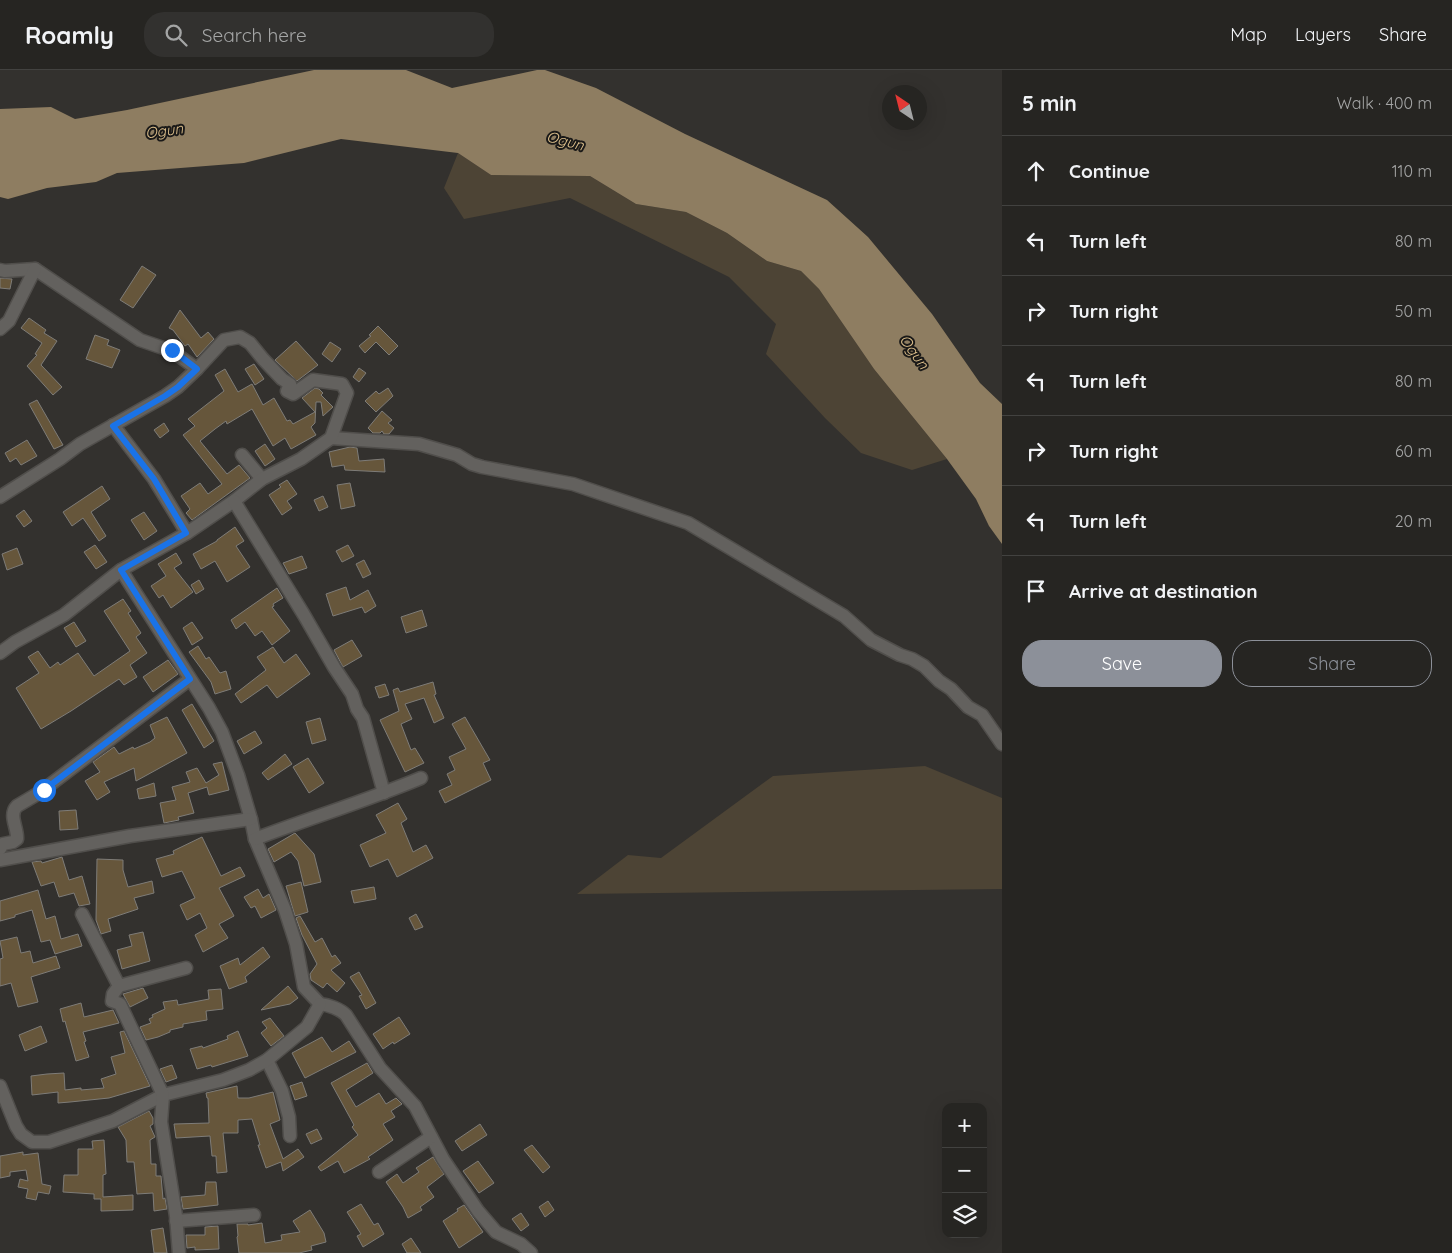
<!DOCTYPE html>
<html lang="en">
<head>
<meta charset="utf-8">
<style>
  :root { --surface:#262522; --page:#32312f; --text:#f1f3f6; --muted:#a4a5a5; --line:#424240; --accent:#8c9099 }
  body { margin:0; font-family:Quicksand,sans-serif; background:var(--page); color:var(--text) }
  .controls { position:absolute; right:15px; bottom:15px; display:grid; overflow:hidden; border-radius:10px; box-shadow:0 5px 20px #0002 }
  .controls button { width:45px; height:45px; display:grid; place-items:center; padding:0; border:0; border-bottom:1px solid var(--line); background:var(--surface); color:var(--text); font:25px sans-serif }
  .compass { position:absolute; left:882px; top:15px; width:45px; height:45px; border-radius:50%; background:var(--surface); box-shadow:0 5px 20px #0002; rotate:325deg }
  .stop { position:absolute; width:15px; height:15px; margin:-11px; border:4px solid #1a73e8; border-radius:50%; background:#fff }
  .stop.end { background:#1a73e8; border-color:#fff; box-shadow:0 1px 5px #0008 }
  .list { margin:0; padding:0; list-style:none }
  h2 { display:flex; justify-content:space-between; align-items:center; height:65px; margin:0; padding:0 20px; font-size:21px }
  h2 small { font-size:16px; font-weight:400; color:var(--muted) }
  .list li { display:grid; grid-template-columns:32px 1fr auto; gap:15px; align-items:center; box-sizing:border-box; height:70px; padding:0 20px; border-top:1px solid var(--line) }
  .list b { display:block; font-size:19px; white-space:nowrap }
  .list em { font-size:16px; font-style:normal; color:var(--muted) }
  .actions { display:flex; gap:10px; padding:15px 20px }
  .actions a { flex:1; padding:11px 0; border:1px solid var(--accent); border-radius:20px; text-align:center; font-size:18px; color:var(--accent) }
  .actions .main { background:var(--accent); color:#fff }
  .icon { flex:none; width:28px; height:28px; fill:none; stroke:currentColor; stroke-width:2; stroke-linecap:round; stroke-linejoin:round }
  .map { position:relative; flex:none; width:1002px; height:1183px; overflow:hidden }
  header { display:flex; align-items:center; gap:30px; box-sizing:border-box; height:70px; padding:0 25px; background:var(--surface); border-bottom:1px solid var(--line) }
  header strong { font-size:24px }
  nav { display:flex; gap:28px; margin-inline-start:auto; font-size:18px }
  .search { width:350px; height:45px; background:var(--page); display:flex; align-items:center; gap:12px; box-sizing:border-box; padding:0 18px; border-radius:20px; color:var(--muted); font-size:19px }
  main { display:flex }
  aside { flex:1; background:var(--surface) }
  .map>svg:first-child { display:block }
  .green { fill:#4d4435 }
  .water { fill:#8e7d61 }
  .building { fill:#66563b; stroke:#7e7c78 }
  .lines { fill:none; stroke-linecap:round; stroke-linejoin:round }
  .minor-casing { stroke:#504e4b; stroke-width:15 }
  .minor { stroke:#63615e; stroke-width:12 }
  .route { stroke:#1a73e8; stroke-width:6 }
  .labels { text-anchor:middle; stroke-width:4; stroke-linejoin:round; paint-order:stroke }
  .water-label { font-size:15px; font-style:italic; fill:#dec08c; stroke:#1a1918 }
</style>
</head>
<body>
<header>
<strong>Roamly</strong>
<div class="search"><svg class="icon" aria-label="search" viewBox="0 0 24 24"><circle cx="10" cy="10" r="6"/><path d="M15 15l6 6"/></svg>Search here</div>
<nav><a>Map</a><a>Layers</a><a>Share</a></nav>
</header>
<main>
<div class="map">
<svg width="1002" height="1183" viewBox="0 0 1002 1183">
  <rect width="100%" height="100%" fill="#33312e"/>
  <g class="green">
    <polygon points="458,83 491,105 590,106 636,134 686,142 727,163 767,191 801,201 819,219 874,299 947,389 912,400 861,383 825,348 766,284 776,254 729,207 570,128 464,149 444,118"/>
    <polygon points="925,696 1002,728 1002,819 577,824 628,785 661,788 773,706"/>
  </g>
  <polygon class="water" points="314,0 406,0 452,18 537,0 545,0 596,18 685,64 827,130 868,167 932,244 980,313 1002,334 1002,474 989,456 976,429 947,389 874,299 819,219 801,201 767,191 727,163 686,142 636,134 590,106 491,105 458,83 341,69 244,93 117,103 96,112 47,118 8,129 0,127 0,39 51,37 75,49 127,40"/>
  <g class="building">
    <polygon points="142,196 156,205 133,238 120,230"/>
    <polygon points="0,208 12,209 10,219 0,218"/>
    <polygon points="180,240 201,268 208,262 214,269 197,287 188,274 185,276 173,260 169,258"/>
    <polygon points="29,248 46,260 44,263 57,271 41,295 62,317 53,325 27,296 37,285 35,284 42,273 21,258"/>
    <polygon points="378,256 398,276 389,285 376,272 365,283 359,276 371,266 369,265"/>
    <polygon points="95,265 109,270 107,275 120,280 112,298 86,289"/>
    <polygon points="296,271 318,295 297,311 275,290"/>
    <polygon points="330,272 341,279 332,292 322,284"/>
    <polygon points="254,294 264,309 255,315 245,299"/>
    <polygon points="359,298 366,303 359,312 353,307"/>
    <polygon points="225,299 238,322 252,314 263,335 274,328 287,351 290,350 293,354 315,342 302,328 315,318 319,319 323,323 321,325 333,337 323,346 321,332 316,332 315,353 311,357 316,365 291,379 285,368 273,376 252,339 227,354 226,351 215,359 200,371 227,404 239,395 250,408 192,450 186,443 190,439 181,426 200,413 208,424 222,414 183,365 195,356 188,349 224,321 215,305"/>
    <polygon points="388,318 393,326 376,342 365,331 376,321 379,324"/>
    <polygon points="37,330 63,375 54,379 29,334"/>
    <polygon points="382,341 392,350 388,353 394,358 389,364 384,364 382,361 380,363 373,363 368,358"/>
    <polygon points="164,353 169,361 160,368 154,360"/>
    <polygon points="27,370 37,386 21,395 16,388 10,392 5,383"/>
    <polygon points="265,374 275,389 265,396 255,381"/>
    <polygon points="350,377 357,378 359,391 384,389 385,402 345,400 344,395 332,397 329,382"/>
    <polygon points="287,410 297,424 287,431 292,438 282,445 269,425 281,417 279,415"/>
    <polygon points="350,413 355,436 341,439 337,415"/>
    <polygon points="102,416 110,429 91,442 106,466 99,471 83,448 72,456 63,442"/>
    <polygon points="323,426 328,437 319,441 314,430"/>
    <polygon points="24,440 32,451 24,457 16,446"/>
    <polygon points="144,442 157,461 144,470 131,450"/>
    <polygon points="235,457 244,471 236,476 250,497 227,512 215,491 201,499 193,484 217,471 217,470"/>
    <polygon points="95,475 107,492 96,499 84,482"/>
    <polygon points="348,475 354,486 342,492 336,481"/>
    <polygon points="17,478 23,494 7,500 2,484"/>
    <polygon points="176,483 182,493 174,498 193,522 171,538 163,525 159,528 151,516 166,506 158,494"/>
    <polygon points="302,486 307,498 289,504 283,493"/>
    <polygon points="364,490 371,504 363,508 356,494"/>
    <polygon points="199,510 204,519 196,524 191,515"/>
    <polygon points="346,517 350,530 368,520 376,536 365,543 362,537 333,546 326,524"/>
    <polygon points="277,518 283,528 273,534 274,536 272,537 290,561 272,575 262,561 255,566 245,552 236,559 231,550"/>
    <polygon points="123,529 131,541 128,543 141,563 136,567 147,583 130,595 137,607 124,615 119,609 71,641 41,659 16,618 39,603 28,587 38,581 50,598 58,592 60,595 78,583 94,606 130,581 104,541"/>
    <polygon points="422,540 427,556 406,563 401,547"/>
    <polygon points="74,552 86,571 76,577 64,558"/>
    <polygon points="192,552 203,568 192,575 183,558"/>
    <polygon points="352,570 362,586 343,597 334,580"/>
    <polygon points="198,576 206,589 209,587 220,603 226,601 231,619 215,624 211,612 189,582"/>
    <polygon points="273,577 284,593 296,584 310,604 277,628 267,615 241,633 235,624 266,600 257,587"/>
    <polygon points="168,590 178,604 153,622 143,607"/>
    <polygon points="433,612 436,624 434,625 444,648 434,653 424,628 405,634 412,649 401,654 411,680 415,678 424,693 405,702 380,650 399,641 393,620 398,618 400,622"/>
    <polygon points="385,614 389,625 379,628 375,617"/>
    <polygon points="192,634 214,671 204,678 182,640"/>
    <polygon points="167,647 187,683 136,711 134,698 104,712 110,722 97,730 85,711 100,702 93,692 114,677 119,684 133,677 134,679 150,672 155,668 150,655"/>
    <polygon points="465,647 490,690 483,693 491,710 445,733 439,721 452,715 447,704 455,700 449,687 466,679 452,654"/>
    <polygon points="320,648 326,670 312,674 306,652"/>
    <polygon points="255,661 262,673 244,684 237,671"/>
    <polygon points="285,684 292,694 268,710 262,703"/>
    <polygon points="308,688 324,713 309,723 293,697"/>
    <polygon points="222,692 229,720 209,725 207,717 188,723 194,743 178,747 179,750 164,753 160,733 176,730 172,717 190,712 186,702 197,698 206,713 219,705 213,694"/>
    <polygon points="154,713 156,726 139,729 137,719"/>
    <polygon points="398,733 407,749 401,753 413,782 426,775 433,788 397,807 388,789 370,797 360,775 386,763 376,745"/>
    <polygon points="76,740 78,759 60,760 59,741"/>
    <polygon points="295,763 314,784 321,812 304,816 298,791 291,782 274,792 268,779"/>
    <polygon points="202,767 221,806 240,797 245,806 219,818 234,846 219,854 228,868 203,882 195,865 207,858 200,843 187,850 180,835 195,828 182,801 162,807 156,789 174,784 173,781"/>
    <polygon points="62,787 69,810 82,806 90,834 79,836 74,823 59,827 54,812 41,816 32,792 41,791 42,793"/>
    <polygon points="97,789 123,790 123,800 128,817 152,811 154,823 134,828 138,839 108,849 111,861 101,864 96,850"/>
    <polygon points="301,812 308,842 295,846 286,816"/>
    <polygon points="374,817 376,829 354,833 351,821"/>
    <polygon points="258,819 263,828 269,824 276,840 261,848 255,836 251,838 244,827"/>
    <polygon points="38,820 46,849 55,846 61,869 78,864 82,876 55,884 50,870 41,872 32,840 15,845 15,847 0,851 0,831"/>
    <polygon points="416,844 423,857 415,860 409,848"/>
    <polygon points="300,846 315,872 322,868 332,887 335,885 341,893 331,900 345,913 337,922 327,913 323,918 311,910 310,904 317,894 302,865 296,848"/>
    <polygon points="143,862 150,891 122,899 117,880 132,876 129,865"/>
    <polygon points="17,867 21,883 30,881 33,893 56,886 60,898 31,907 38,932 18,937 11,913 0,916 0,889 3,888 0,871"/>
    <polygon points="263,877 270,887 245,907 247,912 229,919 220,896 238,888 240,895"/>
    <polygon points="359,902 376,933 366,939 359,926 362,925 350,907"/>
    <polygon points="288,916 298,928 290,934 261,940"/>
    <polygon points="143,918 148,928 130,937 123,924"/>
    <polygon points="221,919 223,939 206,941 207,950 183,954 183,957 170,960 170,962 158,967 146,970 140,957 151,953 149,949 153,947 152,945 165,939 163,932 177,930 178,935 209,929 208,920"/>
    <polygon points="81,933 84,947 113,940 119,953 83,962 86,971 84,972 89,987 76,991 65,951 63,952 60,939"/>
    <polygon points="399,947 410,964 394,974 393,972 383,979 373,964"/>
    <polygon points="270,948 284,966 271,976 261,963 267,958 262,952"/>
    <polygon points="41,956 47,972 25,981 19,965"/>
    <polygon points="124,961 150,1016 109,1028 70,1032 58,1033 58,1022 32,1025 31,1006 47,1004 64,1003 65,1020 81,1018 81,1020 104,1018 101,1009 116,1004 111,987 125,983 120,962"/>
    <polygon points="238,961 248,986 212,997 211,995 197,999 190,979 202,976 203,978 228,969 227,966"/>
    <polygon points="322,967 332,982 349,971 356,982 305,1008 292,983"/>
    <polygon points="367,993 373,1003 346,1020 356,1037 379,1023 386,1034 396,1028 402,1034 391,1041 395,1047 383,1054 393,1070 368,1087 370,1089 344,1103 338,1091 321,1101 318,1097 358,1065 352,1057 354,1055 331,1013"/>
    <polygon points="172,995 177,1008 166,1012 160,999"/>
    <polygon points="302,1012 307,1026 295,1030 290,1016"/>
    <polygon points="237,1016 238,1028 249,1028 273,1022 280,1050 270,1054 283,1089 298,1079 304,1087 283,1101 281,1092 266,1098 258,1075 260,1075 252,1049 238,1050 238,1063 223,1063 227,1102 217,1103 216,1086 212,1086 210,1066 176,1068 174,1054 209,1053 208,1028 207,1028 206,1023"/>
    <polygon points="149,1041 153,1048 153,1054 150,1056 155,1067 150,1070 151,1094 156,1094 156,1106 161,1106 163,1129 165,1128 167,1139 154,1141 153,1123 137,1124 134,1092 127,1092 126,1070 118,1057"/>
    <polygon points="480,1054 487,1065 462,1081 455,1071"/>
    <polygon points="317,1059 322,1069 311,1074 306,1064"/>
    <polygon points="104,1070 106,1104 103,1105 103,1127 133,1125 133,1140 101,1141 101,1129 94,1129 94,1124 63,1122 64,1105 78,1105 78,1079 93,1079 92,1071"/>
    <polygon points="532,1075 550,1097 543,1103 524,1080"/>
    <polygon points="23,1082 23,1085 38,1083 42,1114 51,1116 49,1124 38,1122 36,1130 26,1128 28,1119 18,1117 20,1109 28,1111 26,1100 10,1102 10,1106 0,1108 0,1086"/>
    <polygon points="433,1087 444,1104 427,1117 434,1127 420,1137 422,1140 408,1148 403,1137 386,1112 397,1104 403,1113 419,1102 416,1098"/>
    <polygon points="478,1091 494,1113 479,1123 463,1101"/>
    <polygon points="206,1112 216,1112 218,1135 183,1139 181,1127 205,1125"/>
    <polygon points="548,1131 554,1140 545,1147 539,1137"/>
    <polygon points="361,1134 374,1155 378,1153 384,1164 363,1177 357,1166 361,1164 347,1142"/>
    <polygon points="464,1135 483,1162 459,1178 443,1151 458,1141 457,1139"/>
    <polygon points="310,1140 324,1163 326,1172 311,1176 312,1180 299,1183 239,1183 237,1167 238,1166 237,1154 248,1154 248,1155 262,1153 265,1173 282,1170 281,1165 300,1162 293,1151"/>
    <polygon points="521,1143 529,1155 521,1161 512,1149"/>
    <polygon points="218,1156 219,1179 195,1180 195,1177 187,1178 186,1165 205,1165 205,1157"/>
    <polygon points="163,1158 167,1183 154,1183 151,1160"/>
    <polygon points="411,1168 421,1183 407,1183 402,1174"/>
  </g>
  <g class="lines">
    <defs>
      <g id="minor">
        <polyline points="0,200 5,201 35,199 140,270 172,281 197,299"/>
        <polyline points="0,259 9,251 35,199"/>
        <polyline points="113,355 154,409 187,463"/>
        <polyline points="331,368 419,374 457,385 472,394 482,397 573,414 688,453 844,546 871,570 900,585 912,589 924,596 939,611 951,619 968,637 982,645 1002,674"/>
        <polyline points="242,385 262,409"/>
        <polyline points="0,427 60,389 80,374 165,326 178,317 197,299 224,270 240,267 250,273 263,289 282,309 290,314 287,321 293,324 313,310 342,314 347,323 331,368 301,389 262,409 234,431 187,463 121,500 64,545 15,572 0,583"/>
        <polyline points="234,431 304,545 334,597 352,624 357,639 363,648 384,723"/>
        <path d="M121,500L209,638L222,662L238,705L251,749L255,769L285,840L296,874L304,917L320,934C329,935 340,939 346,945L380,998L415,1036L443,1089L478,1141L496,1162L521,1174L531,1183"/>
        <path d="M255,769C310,748 366,731 421,708"/>
        <path d="M0,779L3,774L13,772L17,769C18,758 8,745 17,736L39,723L190,609"/>
        <polyline points="0,790 130,766 251,749"/>
        <polyline points="82,844 119,916"/>
        <polyline points="267,990 282,1021 289,1047 290,1066"/>
        <polyline points="0,1016 16,1056 21,1064 32,1072 49,1072 113,1051 163,1025 223,1010 249,1000 267,990 307,957 320,934"/>
        <polyline points="379,1102 431,1067"/>
        <polyline points="176,1151 254,1145"/>
        <polyline points="179,1183 176,1146 161,1052 163,1025 120,934 112,931 113,924 119,916 186,898"/>
      </g>
    </defs>
    <use href="#minor" class="minor-casing"/>
    <use href="#minor" class="minor"/>
  </g>
  <g class="lines">
    <polyline class="route" points="44,720 190,609 121,500 186,463 154,409 113,356 165,326 178,317 197,299 172,280"/>
  </g>
  <g class="labels">
    <g class="water-label">
      <text transform="translate(164 61) rotate(-8)" y="5">Ogun</text>
      <text transform="translate(565 71) rotate(15)" y="5">Ogun</text>
      <text transform="translate(914 282) rotate(54)" y="5">Ogun</text>
    </g>
  </g>
</svg>
<div class="controls">
<button>+</button>
<button>−</button>
<button><svg class="icon" aria-label="layers" viewBox="0 0 24 24"><path d="M12 4l9 5-9 5-9-5zM3 14l9 5 9-5"/></svg></button>
</div>
<svg class="compass" viewBox="-18 -18 36 36"><path d="M0-13l5 13h-10z" fill="#e53935"/><path d="M0 13l5-13h-10z" fill="#a4a5a5"/></svg>
<div class="stop" style="left:44px;top:720px"></div>
<div class="stop end" style="left:172px;top:280px"></div>
</div>
<aside>
<h2>5 min<small>Walk · 400 m</small></h2>
<ul class="list">
<li><svg class="icon" aria-label="ahead" viewBox="0 0 24 24"><path d="M12 20V5M6 11l6-6 6 6"/></svg><div><b>Continue</b></div><em>110 m</em></li>
<li><svg class="icon" aria-label="left" viewBox="0 0 24 24"><path d="M17 20v-9H6M10 6l-5 5 5 5"/></svg><div><b>Turn left</b></div><em>80 m</em></li>
<li><svg class="icon" aria-label="right" viewBox="0 0 24 24"><path d="M7 20v-9h11M14 6l5 5-5 5"/></svg><div><b>Turn right</b></div><em>50 m</em></li>
<li><svg class="icon" aria-label="left" viewBox="0 0 24 24"><path d="M17 20v-9H6M10 6l-5 5 5 5"/></svg><div><b>Turn left</b></div><em>80 m</em></li>
<li><svg class="icon" aria-label="right" viewBox="0 0 24 24"><path d="M7 20v-9h11M14 6l5 5-5 5"/></svg><div><b>Turn right</b></div><em>60 m</em></li>
<li><svg class="icon" aria-label="left" viewBox="0 0 24 24"><path d="M17 20v-9H6M10 6l-5 5 5 5"/></svg><div><b>Turn left</b></div><em>20 m</em></li>
<li><svg class="icon" aria-label="arrive" viewBox="0 0 24 24"><path d="M6 21V4h12l-3 4 3 4H6"/></svg><div><b>Arrive at destination</b></div></li>
</ul>
<div class="actions"><a class="main">Save</a><a>Share</a></div>
</aside>
</main>
</body>
</html>
